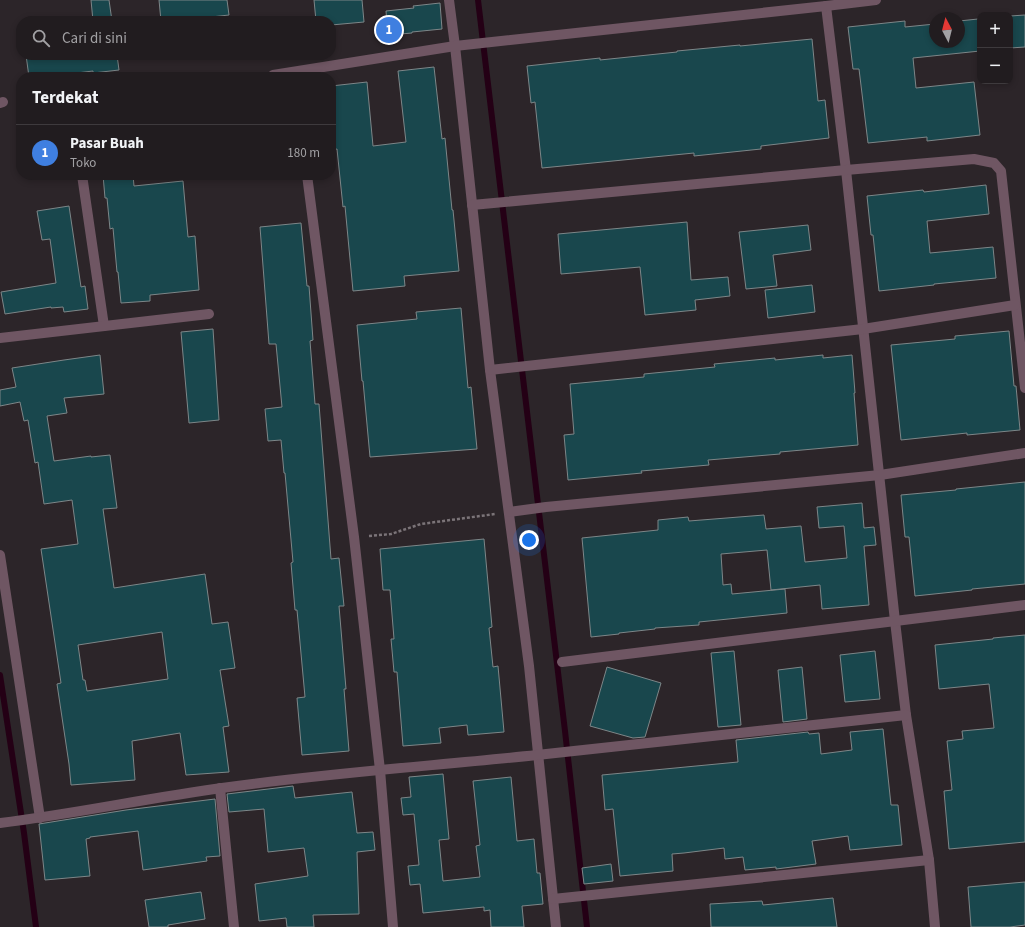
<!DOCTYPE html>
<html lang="id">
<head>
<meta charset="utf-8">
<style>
  :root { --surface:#211c1f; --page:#2d292c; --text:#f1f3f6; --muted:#a2a1a4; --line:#3e3a3d; --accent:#2563eb }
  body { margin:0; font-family:"Source Sans 3",sans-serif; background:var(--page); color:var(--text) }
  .controls { position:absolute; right:12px; top:12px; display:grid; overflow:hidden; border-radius:8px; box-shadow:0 2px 6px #0003 }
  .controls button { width:36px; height:36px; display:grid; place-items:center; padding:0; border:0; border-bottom:1px solid var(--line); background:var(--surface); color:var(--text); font:20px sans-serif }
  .compass { position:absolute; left:929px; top:12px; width:36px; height:36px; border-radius:50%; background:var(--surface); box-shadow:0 2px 6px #0003; rotate:353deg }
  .you { position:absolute; left:529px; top:540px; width:14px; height:14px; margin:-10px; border:3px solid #fff; border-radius:50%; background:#1a73e8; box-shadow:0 0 0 6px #1a73e833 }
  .badge { display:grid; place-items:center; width:26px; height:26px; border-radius:50%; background:var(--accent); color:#fff; font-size:13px; font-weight:700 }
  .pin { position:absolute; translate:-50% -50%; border:2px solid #fff; box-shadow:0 1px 4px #0006 }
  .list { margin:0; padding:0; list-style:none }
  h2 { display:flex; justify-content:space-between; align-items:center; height:52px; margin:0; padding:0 16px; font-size:17px }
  h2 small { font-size:13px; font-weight:400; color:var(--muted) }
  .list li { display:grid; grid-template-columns:26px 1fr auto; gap:12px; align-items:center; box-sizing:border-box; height:56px; padding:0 16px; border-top:1px solid var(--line) }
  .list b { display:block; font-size:15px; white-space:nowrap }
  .list p { margin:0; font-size:13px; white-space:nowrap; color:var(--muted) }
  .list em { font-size:13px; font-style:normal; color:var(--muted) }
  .icon { flex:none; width:22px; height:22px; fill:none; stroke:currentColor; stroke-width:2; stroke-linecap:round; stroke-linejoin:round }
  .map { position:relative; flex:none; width:1025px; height:927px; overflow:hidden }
  .search { position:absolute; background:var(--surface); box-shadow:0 2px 6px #0003; left:16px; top:16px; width:320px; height:44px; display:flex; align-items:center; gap:10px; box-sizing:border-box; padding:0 14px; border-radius:16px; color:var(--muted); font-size:15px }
  .panel { position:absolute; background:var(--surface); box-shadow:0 2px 6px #0003; left:16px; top:72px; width:320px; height:108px; border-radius:16px }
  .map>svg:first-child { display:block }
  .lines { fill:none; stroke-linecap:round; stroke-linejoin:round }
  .stream { stroke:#240015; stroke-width:6 }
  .building { fill:#19474d; stroke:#7d8688; fill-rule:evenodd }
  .path { stroke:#7b7478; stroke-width:2.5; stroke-dasharray:3 2; stroke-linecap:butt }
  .street { stroke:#6f5663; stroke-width:10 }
</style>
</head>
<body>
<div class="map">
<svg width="1025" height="927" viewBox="0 0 1025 927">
  <rect width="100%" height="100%" fill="#2c2529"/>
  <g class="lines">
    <g class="stream">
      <polyline points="478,0 565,731 587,927"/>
      <polyline points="0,675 24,833 36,927"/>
    </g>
  </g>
  <g class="building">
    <polygon points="91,0 109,0 112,21 93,21"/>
    <polygon points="159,0 227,0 229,15 193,19 193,21 161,21"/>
    <polygon points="314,0 362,0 364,22 331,25 331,21 316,21"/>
    <polygon points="440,3 442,29 412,32 412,33 388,35 386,11 414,8 413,6"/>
    <polygon points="1025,15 1025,47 1010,48 1010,16"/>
    <polygon points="978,19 980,41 980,51 913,58 916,88 974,82 980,135 927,141 927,137 868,143 859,69 853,69 848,27 905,21 905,27 935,24 935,42 959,42 959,21"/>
    <polygon points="812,39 818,101 825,100 829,138 761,146 761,149 694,156 694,153 542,168 535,102 531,103 527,66 600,58 600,60 677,52 677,51 740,45 740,46"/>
    <polygon points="26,55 117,55 119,70 93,73 93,71 44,77 29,77"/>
    <polygon points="434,67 442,139 445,138 452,210 453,210 459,271 404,276 405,286 353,291 345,206 343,207 337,149 331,150 331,86 367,82 373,146 406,142 398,71"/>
    <polygon points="103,175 133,175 134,186 183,181 188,237 195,236 199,290 150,295 150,301 121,303 118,272 117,272 113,228 110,229 107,198 105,198"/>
    <polygon points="986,185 989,214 927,221 930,253 993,247 996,278 934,284 934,285 879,291 873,235 871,235 867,196 923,190 924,192"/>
    <polygon points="69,206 81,287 85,286 88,309 64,312 63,307 51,308 51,307 5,314 1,292 56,283 50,239 42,240 37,211"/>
    <polygon points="687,222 691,280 728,277 730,296 695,300 696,310 645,315 640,267 561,274 558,234"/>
    <polygon points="301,223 307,286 309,286 313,340 310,341 315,404 319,404 331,559 339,558 344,606 339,606 346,689 344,689 349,751 302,755 297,698 305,697 297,610 295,610 291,563 293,562 285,473 284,473 281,440 268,441 265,409 282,407 276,344 269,344 260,227"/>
    <polygon points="808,225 811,250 773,255 777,286 746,289 739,232"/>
    <polygon points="812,285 815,312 768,318 765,290"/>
    <polygon points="461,308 468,388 471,387 477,449 370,457 363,381 362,381 357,325 417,319 416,312"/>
    <polygon points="213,329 219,420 189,423 181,332"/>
    <polygon points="1009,331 1014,386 1016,386 1020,430 967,435 967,433 901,440 891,345 955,339 955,336"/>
    <path d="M100,355L104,394L64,398L67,413L47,416L54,461L91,456V457L110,455L117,508L103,509L114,588L205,574L212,624L228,622L235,668L220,670L229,726L223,727L229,772L186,775L180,733L132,741L135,780L71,785L69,764L57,684L61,683L41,549L78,544L72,500L44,504L38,462L35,463L28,420L24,421L20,402L0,406V390L16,387L12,368L64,360ZM162,632L168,679L87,691L85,680H83L78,645Z"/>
    <polygon points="823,355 823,358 852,355 855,393 854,393 858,445 780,452 780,454 708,460 709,465 641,471 642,473 568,480 564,435 574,434 570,384 644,377 644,374 715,367 714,364 775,358 775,360"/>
    <polygon points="1025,482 1025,584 972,589 972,590 915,596 909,537 905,537 901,495 956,490 956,489"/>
    <polygon points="862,503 864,528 874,527 876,545 864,546 869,605 822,609 820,585 771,590 767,550 721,554 723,585 731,584 732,594 785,589 787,613 699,622 699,625 655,628 655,629 619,633 619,634 591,637 582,538 658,530 658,520 688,517 689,521 764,515 766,529 801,526 805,562 847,558 844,526 819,528 817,507"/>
    <polygon points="484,539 492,627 489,628 493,667 498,666 504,732 468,735 467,725 439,728 441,743 403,746 397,672 394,672 391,639 394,639 390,590 383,590 380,549"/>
    <polygon points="1025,635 1025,842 949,849 944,791 952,790 947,741 963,739 962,731 994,728 989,684 939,689 935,645 993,639 993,638"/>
    <polygon points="734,651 741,725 718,727 711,653"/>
    <polygon points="875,651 880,699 845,702 840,655"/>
    <polygon points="607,667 661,683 645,737 633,738 590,726"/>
    <polygon points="802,667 807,719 783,722 778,670"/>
    <polygon points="883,729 891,805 898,805 902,845 850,850 848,836 812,841 816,864 776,869 776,867 745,870 743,857 725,859 724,848 684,853 672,854 673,871 620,876 613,809 605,810 602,775 738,762 736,740 808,732 809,734 819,733 821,754 852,750 850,732"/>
    <polygon points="443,774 449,839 439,840 443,881 480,877 476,846 480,845 473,781 511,777 517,841 534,839 537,873 540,873 543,904 522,906 524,927 491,927 490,910 484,911 484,907 423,913 420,884 410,885 408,866 419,865 414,814 403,815 401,798 411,797 409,777"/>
    <polygon points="293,786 295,798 352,792 357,833 373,832 375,850 357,852 359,914 313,915 314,927 287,927 286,918 259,921 255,884 308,876 304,848 268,852 264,809 229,812 227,794"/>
    <polygon points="215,799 220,856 206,857 207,861 143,870 138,831 90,837 90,838 86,839 90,876 45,880 39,824 126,810"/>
    <polygon points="611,864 613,881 584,884 582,868"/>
    <polygon points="1025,882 1025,925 1010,927 971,927 968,887"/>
    <polygon points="201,892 205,919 168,925 168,927 149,927 145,900"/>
    <polygon points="833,898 837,927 711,927 710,904 762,901 763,905"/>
  </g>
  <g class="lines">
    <polyline class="path" points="369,536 391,534 421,524 495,514"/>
    <g class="street">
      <polyline points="449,0 455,46 490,370 529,666 556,927"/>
      <polyline points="826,6 846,170 895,621 906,715 929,860 935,927"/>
      <polyline points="273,75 455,46 826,6 876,0"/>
      <polyline points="0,103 3,102"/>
      <polyline points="82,175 104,326"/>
      <polyline points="307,175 354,537 380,770 393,927"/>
      <polyline points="472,205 846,170 974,159 994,163 1001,171 1025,388"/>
      <polyline points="0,338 209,314"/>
      <polyline points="490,370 863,329 1015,305"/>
      <polyline points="509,512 546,507 880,475 1025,453"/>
      <polyline points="0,555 40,818"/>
      <polyline points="562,662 1025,605"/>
      <polyline points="220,788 234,927"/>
      <path d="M0,823C74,814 148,798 222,788C327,773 432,766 537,755C660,742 783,728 906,715"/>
      <polyline points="553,899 929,860"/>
    </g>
  </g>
</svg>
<div class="controls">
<button>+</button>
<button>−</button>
</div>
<svg class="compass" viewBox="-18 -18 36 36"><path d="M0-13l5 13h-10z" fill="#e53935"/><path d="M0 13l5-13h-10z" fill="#a2a1a4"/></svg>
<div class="you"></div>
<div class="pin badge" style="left:389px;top:30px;background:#3f7fe0">1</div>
<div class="search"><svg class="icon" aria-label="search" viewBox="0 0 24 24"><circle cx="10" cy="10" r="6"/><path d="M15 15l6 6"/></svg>Cari di sini</div>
<section class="panel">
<h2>Terdekat<small></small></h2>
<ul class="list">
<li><span class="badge" style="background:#3f7fe0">1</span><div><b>Pasar Buah</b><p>Toko</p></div><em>180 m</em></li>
</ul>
</section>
</div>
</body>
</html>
